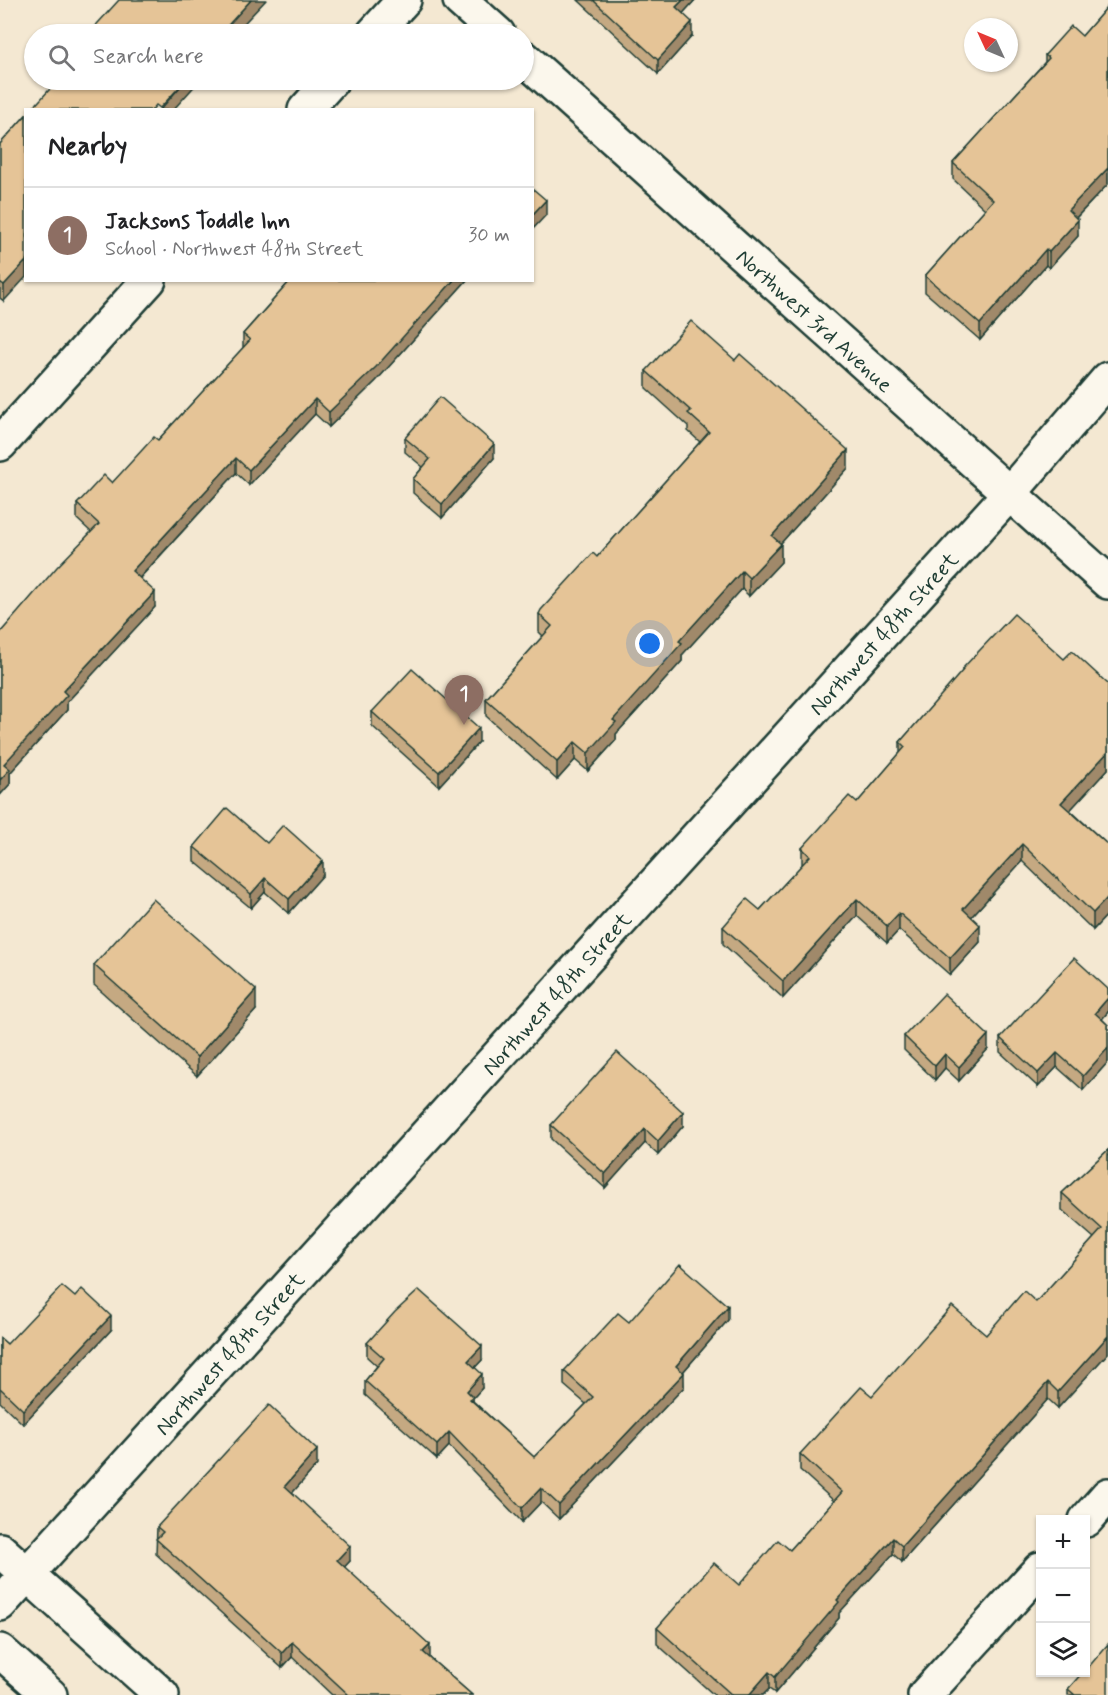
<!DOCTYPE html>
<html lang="en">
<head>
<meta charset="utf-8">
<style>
  :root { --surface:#fff; --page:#f2f2f2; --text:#202124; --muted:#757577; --line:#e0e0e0; --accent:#0b8043 }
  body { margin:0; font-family:Mynerve,sans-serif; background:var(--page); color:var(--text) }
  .controls { position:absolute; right:18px; bottom:18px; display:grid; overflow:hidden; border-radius:0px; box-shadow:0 2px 4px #0004 }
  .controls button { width:54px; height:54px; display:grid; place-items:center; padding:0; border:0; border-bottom:2px solid var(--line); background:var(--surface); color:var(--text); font:30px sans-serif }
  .compass { position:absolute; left:964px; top:18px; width:54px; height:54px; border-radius:50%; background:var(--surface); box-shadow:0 2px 4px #0004; rotate:314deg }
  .you { position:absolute; left:650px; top:644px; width:21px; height:21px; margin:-15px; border:4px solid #fff; border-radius:50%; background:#1a73e8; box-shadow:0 0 0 9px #1a73e833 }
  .badge { display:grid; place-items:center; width:39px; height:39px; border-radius:50%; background:var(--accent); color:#fff; font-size:20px; font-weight:700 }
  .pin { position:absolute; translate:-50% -50px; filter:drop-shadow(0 2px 3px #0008) }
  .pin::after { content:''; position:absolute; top:32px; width:21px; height:18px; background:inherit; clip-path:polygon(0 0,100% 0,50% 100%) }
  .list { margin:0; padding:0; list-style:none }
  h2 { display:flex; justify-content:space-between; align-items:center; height:78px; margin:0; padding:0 24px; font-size:26px }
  h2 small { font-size:20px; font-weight:400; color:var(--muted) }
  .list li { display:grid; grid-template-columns:39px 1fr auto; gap:18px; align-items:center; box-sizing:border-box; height:96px; padding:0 24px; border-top:2px solid var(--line) }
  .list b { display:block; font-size:22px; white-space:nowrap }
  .list p { margin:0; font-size:20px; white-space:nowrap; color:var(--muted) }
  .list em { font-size:20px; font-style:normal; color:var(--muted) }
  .icon { flex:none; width:33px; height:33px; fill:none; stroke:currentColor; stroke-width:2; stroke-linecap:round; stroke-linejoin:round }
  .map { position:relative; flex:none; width:1108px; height:1695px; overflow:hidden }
  .search { position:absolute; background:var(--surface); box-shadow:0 2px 4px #0004; left:24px; top:24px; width:510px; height:66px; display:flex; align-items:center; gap:15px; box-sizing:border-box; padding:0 21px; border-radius:33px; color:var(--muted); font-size:22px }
  .panel { position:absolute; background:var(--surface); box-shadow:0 2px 4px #0004; left:24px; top:108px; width:510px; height:174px; border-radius:0px }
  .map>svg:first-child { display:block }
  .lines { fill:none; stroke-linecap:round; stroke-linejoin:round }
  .minor-casing { stroke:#1f3d34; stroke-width:38 }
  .tertiary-casing { stroke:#1f3d34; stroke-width:38 }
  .minor { stroke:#fbf7ec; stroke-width:33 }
  .tertiary { stroke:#fbf7ec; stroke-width:33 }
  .wall { fill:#c5a982; stroke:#1f3d34; stroke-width:1.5 }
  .shaded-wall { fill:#a0896a; stroke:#1f3d34; stroke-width:1.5 }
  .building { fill:#e5c497; stroke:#1f3d34; stroke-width:1.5 }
  .labels { text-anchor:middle; stroke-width:4.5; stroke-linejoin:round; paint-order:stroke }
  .street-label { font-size:22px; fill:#1f3d34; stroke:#fbf7ec }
</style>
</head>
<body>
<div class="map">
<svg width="1108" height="1695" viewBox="0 0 1108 1695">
  <rect width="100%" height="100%" fill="#f4e8d2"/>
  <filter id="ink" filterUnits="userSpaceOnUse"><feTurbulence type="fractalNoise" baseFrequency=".0167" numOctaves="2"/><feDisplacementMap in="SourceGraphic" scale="12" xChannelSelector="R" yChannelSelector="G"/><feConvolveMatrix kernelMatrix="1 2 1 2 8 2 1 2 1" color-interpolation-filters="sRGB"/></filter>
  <g filter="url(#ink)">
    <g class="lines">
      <defs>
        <g id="minor">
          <polyline points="373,34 404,0"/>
          <polyline points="305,110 332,80"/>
          <polyline points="0,444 149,280"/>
          <polyline points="1086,1520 1108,1495"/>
          <polyline points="0,1550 162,1695"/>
          <polyline points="0,1604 1009,494 1108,379"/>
          <polyline points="0,1651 50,1695"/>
          <polyline points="925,1695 1040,1569"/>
        </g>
        <g id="tertiary">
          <polyline points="460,0 498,34"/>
          <polyline points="524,58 1108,582"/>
        </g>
      </defs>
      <use href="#minor" class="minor-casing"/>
      <use href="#tertiary" class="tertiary-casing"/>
      <use href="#minor" class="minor"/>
      <use href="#tertiary" class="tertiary"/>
    </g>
    <g class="wall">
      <polygon points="578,0 695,0 683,13 692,36 658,74"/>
      <polygon points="1108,6 1108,184 1076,218 1078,236 1049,268 1046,265 980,340 925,292 925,276 985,209 953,179 953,163 1045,62 1045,55 1082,36"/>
      <polygon points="26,115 4,301 0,298 0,144"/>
      <polygon points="291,280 467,280 376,381 329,427 315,414 249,485 236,473 140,578 155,607 67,702 67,710 10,773 10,784 0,795 0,633 91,532 77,519 77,504 112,483 158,440 243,348 243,334"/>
      <polygon points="646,371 848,468 780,544 781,562 749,596 742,589 682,655 682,661 616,734 616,740 588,771 575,760 557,780 486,716 486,699 543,636 539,632 539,614 597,557 700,442 688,431 688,426 646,388"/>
      <polygon points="405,438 494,458 442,518 413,493 413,479 423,467 405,452"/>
      <polygon points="1064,659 1108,684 1108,769 1070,810 1108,845 1108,914 1093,930 1022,861 971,917 980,942 950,975 899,930 887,943 857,916 783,998 723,944 723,927 760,910 802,865 802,848 857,803 900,753 900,742 962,672 962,669"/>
      <polygon points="372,712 479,742 439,786 372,726"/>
      <polygon points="267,843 323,875 289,913 265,892 251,908 194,861 194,847"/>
      <polygon points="94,965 256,1010 197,1076 94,985"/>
      <polygon points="1108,989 1108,1012 1102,1019 1108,1025 1108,1062 1083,1090 1057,1067 1038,1087 1000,1052 1000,1038"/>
      <polygon points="904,1036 988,1049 959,1081 945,1068 935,1080 904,1050"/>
      <polygon points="551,1125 683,1126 658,1155 645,1143 605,1188 551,1139"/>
      <polygon points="1108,1150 1108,1353 1058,1408 1048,1399 902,1562 893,1554 839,1613 839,1618 775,1693 769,1689 763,1695 714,1695 657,1644 657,1628 739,1585 790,1550 834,1501 800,1470 800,1454 872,1396 986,1335 1036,1302 1094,1238 1062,1210 1062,1193"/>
      <polygon points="728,1320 683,1372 684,1387 559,1519 541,1502 522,1522 449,1446 437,1459 365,1395 365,1381 377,1366 367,1357 367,1343 482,1360 475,1367 482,1388 473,1398 473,1401 534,1457 586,1404 564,1385 564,1371 629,1322"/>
      <polygon points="111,1330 23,1424 0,1402 0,1338 7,1344"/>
      <polygon points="317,1465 292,1493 350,1561 344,1567 430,1658 472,1695 332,1695 292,1657 282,1668 156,1554 157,1527"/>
      <polygon points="1068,1689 1108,1695 1068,1695"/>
    </g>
    <g class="shaded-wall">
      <polygon points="251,0 266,0 234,34 220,34"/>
      <polygon points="683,0 695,0 676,21 676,7"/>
      <polygon points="692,22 692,36 658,74 658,60"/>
      <polygon points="186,80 200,80 173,110 160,110"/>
      <polygon points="1108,168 1108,184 1068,226 1068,210"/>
      <polygon points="546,200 546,215 532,230 532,215"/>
      <polygon points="1078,220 1078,236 1049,268 1049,252"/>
      <polygon points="1046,249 1046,265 980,340 980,324"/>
      <polygon points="26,261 26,277 4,301 4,285"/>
      <polygon points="454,280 467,280 376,381 329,427 329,412"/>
      <polygon points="315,399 315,414 249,485 249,470"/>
      <polygon points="494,444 494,458 442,518 442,504"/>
      <polygon points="848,450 848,468 772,553 772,536"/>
      <polygon points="236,458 236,473 132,586 132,571"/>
      <polygon points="781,544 781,562 749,596 749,578"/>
      <polygon points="742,571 742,589 682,655 682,661 616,734 616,740 588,771 588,753 613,720 679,641"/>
      <polygon points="155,592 155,607 67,702 67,710 10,773 10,784 0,795 0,780 4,764 63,691"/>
      <polygon points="479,728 479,742 439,786 439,772"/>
      <polygon points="575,742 575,760 557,780 557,762"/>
      <polygon points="1108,752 1108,769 1061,820 1061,803"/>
      <polygon points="1022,844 1022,861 963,926 963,909"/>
      <polygon points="323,861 323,875 289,913 289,899"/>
      <polygon points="265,878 265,892 251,908 251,894"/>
      <polygon points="1108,897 1108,914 1093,930 1093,913"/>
      <polygon points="857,899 857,916 783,998 783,981"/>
      <polygon points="899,913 899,930 887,943 887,926"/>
      <polygon points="980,925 980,942 950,975 950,958"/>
      <polygon points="256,990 256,1010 197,1076 197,1057"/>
      <polygon points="1108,998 1108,1012 1095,1027 1095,1013"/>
      <polygon points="988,1035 988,1049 959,1081 959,1067"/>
      <polygon points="1108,1048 1108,1062 1083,1090 1083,1076"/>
      <polygon points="1057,1053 1057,1067 1038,1087 1038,1073"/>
      <polygon points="945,1054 945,1068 935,1080 935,1066"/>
      <polygon points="683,1112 683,1126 658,1155 658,1141"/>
      <polygon points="645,1129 645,1143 605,1188 605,1174"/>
      <polygon points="728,1306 728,1320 676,1380 676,1366"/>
      <polygon points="111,1316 111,1330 23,1424 23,1410"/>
      <polygon points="1108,1336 1108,1353 1058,1408 1058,1392"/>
      <polygon points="482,1346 482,1360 468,1375 468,1361"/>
      <polygon points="684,1373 684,1387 559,1519 559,1505"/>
      <polygon points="482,1374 482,1388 473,1398 473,1411 467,1391"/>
      <polygon points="1048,1382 1048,1399 902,1562 902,1546"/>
      <polygon points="449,1432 449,1446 437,1459 437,1445"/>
      <polygon points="317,1450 317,1465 285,1501 285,1486"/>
      <polygon points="541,1488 541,1502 522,1522 522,1508"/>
      <polygon points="893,1538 893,1554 839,1613 839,1618 775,1693 775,1677 837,1600"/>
      <polygon points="350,1546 350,1561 337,1575 337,1560"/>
      <polygon points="292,1642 292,1657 282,1668 282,1653"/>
      <polygon points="430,1645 430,1660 423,1652"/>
      <polygon points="769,1672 769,1689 763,1695 749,1695"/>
    </g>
    <g class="building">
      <polygon points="119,0 251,0 220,34 88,34"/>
      <polygon points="593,0 683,0 676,7 692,22 658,60"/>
      <polygon points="1108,6 1108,168 1068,210 1078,220 1049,252 1046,249 980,324 925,276 993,200 953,163 1049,58 1045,55 1071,26 1082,36"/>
      <polygon points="58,80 186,80 160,108 156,105 152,110 31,110"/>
      <polygon points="26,115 26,261 4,285 0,282 0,144"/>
      <polygon points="532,188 546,200 532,215"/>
      <polygon points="291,280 454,280 376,367 329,412 315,399 249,470 236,458 132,571 155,592 63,691 67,695 4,764 10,769 0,780 0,633 57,567 99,524 77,504 104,475 112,483 154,437 158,440 250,340 243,334"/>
      <polygon points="691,321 735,360 740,354 848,450 772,536 781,544 749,578 742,571 679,641 682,643 613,720 616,722 588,753 575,742 557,762 486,699 552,626 539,614 541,610 593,553 597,557 709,432 688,413 691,411 646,371"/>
      <polygon points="440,397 494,444 442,504 413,479 430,459 405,438"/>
      <polygon points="1014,614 1064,659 1072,651 1108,684 1108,752 1061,803 1108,845 1108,897 1093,913 1022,844 963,909 980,925 950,958 899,913 887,926 857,899 783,981 723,927 747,899 760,910 810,856 802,848 849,796 857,803 905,747 900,742 963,670 962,669"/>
      <polygon points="412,669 479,728 439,772 372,712"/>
      <polygon points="227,808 267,843 283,825 323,861 289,899 265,878 251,894 194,847"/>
      <polygon points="153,899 256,990 197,1057 94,965"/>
      <polygon points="1074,958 1108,989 1108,998 1095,1013 1108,1025 1108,1048 1083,1076 1057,1053 1038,1073 1000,1038"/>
      <polygon points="944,994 988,1035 959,1067 945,1054 935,1066 904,1036"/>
      <polygon points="617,1052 683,1112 658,1141 645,1129 605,1174 551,1125"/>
      <polygon points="1108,1150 1108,1336 1058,1392 1048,1382 902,1546 893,1538 837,1600 839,1602 775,1677 769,1672 749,1695 732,1695 657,1628 714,1563 739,1585 778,1540 790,1550 842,1492 800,1454 861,1387 872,1396 952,1306 986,1335 1024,1291 1036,1302 1102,1229 1062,1193"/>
      <polygon points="680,1264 728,1306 676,1366 684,1373 559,1505 541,1488 522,1508 449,1432 437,1445 365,1381 384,1358 367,1343 395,1312 419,1290 482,1346 468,1361 482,1374 467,1391 473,1397 470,1399 534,1457 593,1397 564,1371 618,1313 629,1322"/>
      <polygon points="62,1286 75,1297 82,1289 111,1316 23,1410 0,1388 0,1338 7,1344"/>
      <polygon points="269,1405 317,1450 285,1486 350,1546 337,1560 430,1645 423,1652 472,1695 349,1695 292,1642 282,1653 156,1539 163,1532 157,1527"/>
      <polygon points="1108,1644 1108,1695 1075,1695 1068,1689 1083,1672 1086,1672 1086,1670"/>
    </g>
  </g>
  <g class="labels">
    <g class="street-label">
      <text transform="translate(815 320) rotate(42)" y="8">Northwest 3rd Avenue</text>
      <text transform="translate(883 633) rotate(-48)" y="8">Northwest 48th Street</text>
      <text transform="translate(556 993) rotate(-48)" y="8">Northwest 48th Street</text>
      <text transform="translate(229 1353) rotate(-48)" y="8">Northwest 48th Street</text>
    </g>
  </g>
</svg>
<div class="controls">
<button>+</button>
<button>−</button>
<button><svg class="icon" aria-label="layers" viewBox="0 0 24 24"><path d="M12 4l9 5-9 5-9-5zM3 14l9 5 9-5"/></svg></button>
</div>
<svg class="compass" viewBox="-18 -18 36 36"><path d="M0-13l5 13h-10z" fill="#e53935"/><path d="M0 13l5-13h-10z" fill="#757577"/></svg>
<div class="you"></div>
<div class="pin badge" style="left:464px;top:725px;background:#8d6e63">1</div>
<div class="search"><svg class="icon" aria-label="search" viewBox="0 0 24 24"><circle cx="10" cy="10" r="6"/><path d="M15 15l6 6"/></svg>Search here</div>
<section class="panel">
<h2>Nearby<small></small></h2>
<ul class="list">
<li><span class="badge" style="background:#8d6e63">1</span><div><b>Jacksons Toddle Inn</b><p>School · Northwest 48th Street</p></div><em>30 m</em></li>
</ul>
</section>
</div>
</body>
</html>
